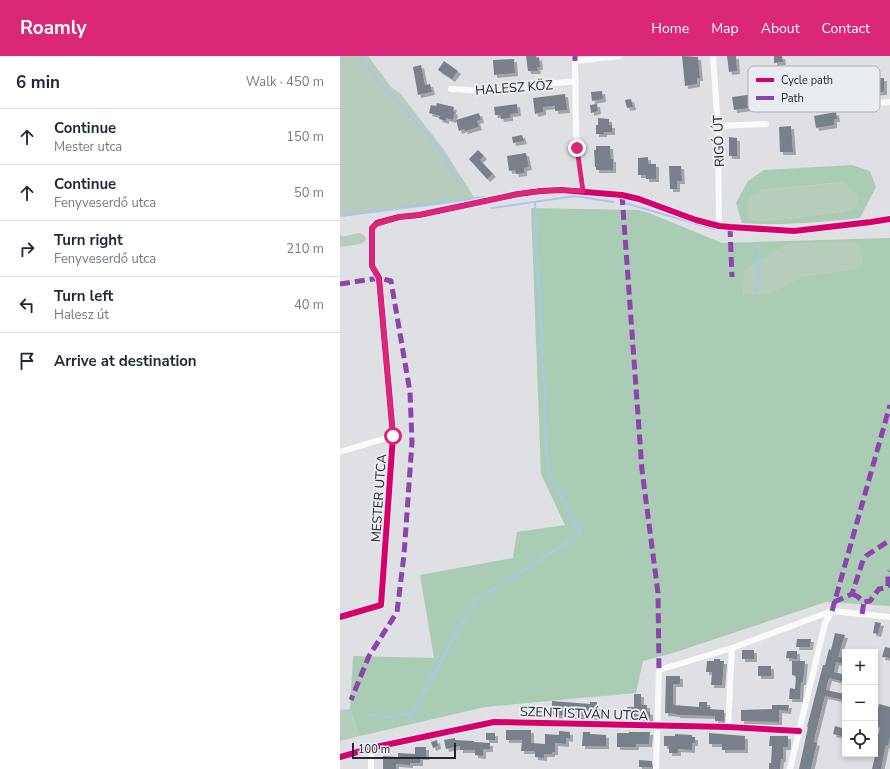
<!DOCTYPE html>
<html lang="en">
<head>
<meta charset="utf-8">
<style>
  :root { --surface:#fff; --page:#f2f2f3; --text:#1f2937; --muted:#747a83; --line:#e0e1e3; --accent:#db2777 }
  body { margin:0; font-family:"Nunito Sans",sans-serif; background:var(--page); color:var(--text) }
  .controls { position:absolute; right:12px; bottom:12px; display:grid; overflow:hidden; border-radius:0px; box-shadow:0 2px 6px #0003 }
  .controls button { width:36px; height:36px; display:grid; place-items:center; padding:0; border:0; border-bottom:1px solid var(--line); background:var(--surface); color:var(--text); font:20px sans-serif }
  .scale { position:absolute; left:12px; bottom:10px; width:104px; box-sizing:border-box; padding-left:4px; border:2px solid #26282a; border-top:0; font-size:11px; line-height:14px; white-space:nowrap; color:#26282a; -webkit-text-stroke:3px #e9edf2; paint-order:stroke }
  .stop { position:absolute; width:12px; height:12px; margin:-9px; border:3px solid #db2777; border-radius:50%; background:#fff }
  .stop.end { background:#db2777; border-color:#fff; box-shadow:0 1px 4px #0008 }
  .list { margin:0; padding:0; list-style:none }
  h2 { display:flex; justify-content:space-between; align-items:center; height:52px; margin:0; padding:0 16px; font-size:17px }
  h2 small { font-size:13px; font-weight:400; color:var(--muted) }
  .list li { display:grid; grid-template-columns:26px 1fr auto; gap:12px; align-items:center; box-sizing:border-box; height:56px; padding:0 16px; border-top:1px solid var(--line) }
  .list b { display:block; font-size:15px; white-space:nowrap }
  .list p { margin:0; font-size:13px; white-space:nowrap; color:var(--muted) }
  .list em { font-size:13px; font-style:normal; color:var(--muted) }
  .icon { flex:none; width:22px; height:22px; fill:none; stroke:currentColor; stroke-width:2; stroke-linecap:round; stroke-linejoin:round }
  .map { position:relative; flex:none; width:550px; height:713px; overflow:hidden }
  header { display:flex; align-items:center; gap:24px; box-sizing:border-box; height:56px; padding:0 20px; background:var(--accent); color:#fff }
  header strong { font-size:19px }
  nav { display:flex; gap:22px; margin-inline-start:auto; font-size:14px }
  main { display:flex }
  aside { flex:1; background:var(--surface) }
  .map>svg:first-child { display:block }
  .green { fill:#b6cdbc }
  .forest { fill:#abccb4; fill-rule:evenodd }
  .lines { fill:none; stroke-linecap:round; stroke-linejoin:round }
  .stream { stroke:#acc5ed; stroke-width:2 }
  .building { fill:#78818b; filter:url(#shadow) }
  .minor { stroke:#fafafb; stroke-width:6 }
  .quiet { stroke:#8e44ad; stroke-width:5; stroke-dasharray:10 5; stroke-linecap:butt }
  .cycleway-casing { stroke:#e9edf2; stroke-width:8 }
  .cycleway { stroke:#d6006c; stroke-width:6 }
  .route { stroke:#db2777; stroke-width:5 }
  .labels { text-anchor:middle; stroke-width:4; stroke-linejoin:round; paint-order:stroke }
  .street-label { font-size:13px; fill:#26282a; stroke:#e9edf2 }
  .key { fill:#e9edf2; stroke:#aeb2b6; stroke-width:1 }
  .key-label { font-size:11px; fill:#26282a }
</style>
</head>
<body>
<header>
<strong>Roamly</strong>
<nav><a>Home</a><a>Map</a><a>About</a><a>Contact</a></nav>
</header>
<main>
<aside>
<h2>6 min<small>Walk · 450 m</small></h2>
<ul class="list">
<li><svg class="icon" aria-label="ahead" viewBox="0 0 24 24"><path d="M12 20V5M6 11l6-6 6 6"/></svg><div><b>Continue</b><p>Mester utca</p></div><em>150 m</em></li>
<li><svg class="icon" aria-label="ahead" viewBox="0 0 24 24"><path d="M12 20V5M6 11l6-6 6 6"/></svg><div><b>Continue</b><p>Fenyveserdő utca</p></div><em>50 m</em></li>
<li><svg class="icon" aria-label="right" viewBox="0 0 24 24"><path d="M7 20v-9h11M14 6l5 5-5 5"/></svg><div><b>Turn right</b><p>Fenyveserdő utca</p></div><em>210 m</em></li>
<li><svg class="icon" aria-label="left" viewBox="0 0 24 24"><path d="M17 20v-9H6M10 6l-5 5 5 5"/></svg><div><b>Turn left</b><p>Halesz út</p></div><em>40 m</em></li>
<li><svg class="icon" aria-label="arrive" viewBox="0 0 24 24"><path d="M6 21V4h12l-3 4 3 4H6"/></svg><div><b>Arrive at destination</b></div></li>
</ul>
</aside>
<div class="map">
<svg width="550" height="713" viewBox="0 0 550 713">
  <defs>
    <filter id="shadow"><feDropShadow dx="3" dy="3" stdDeviation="0" flood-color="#0004"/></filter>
  </defs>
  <rect width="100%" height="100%" fill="#dee0e3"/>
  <g class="green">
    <polygon points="0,0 28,0 51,31 60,37 104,94 136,144 0,161"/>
    <polygon points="505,126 519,142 513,154 446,163 419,165 409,163 409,144 421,134"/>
    <polygon points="20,177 25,180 26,184 21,188 0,191 0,181"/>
    <polygon points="515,186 525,193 522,207 516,213 463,220 427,238 403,237 404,213 448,188"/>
    <polygon points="10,653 20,680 0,685 0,654"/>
  </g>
  <g class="forest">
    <path d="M512,109L530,115L536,131L520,162C481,166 441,170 402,167L396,147L408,125L424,114ZM504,126L519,142L513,154L446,163L419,165L409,163V144L421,134Z"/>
    <path d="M191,152L298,154L309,157L382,187L550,182V550L486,546L333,597L303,605L296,637L145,651L20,680L10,653L13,600L94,602L80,519L173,502L177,476L225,469L201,418ZM515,186L524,193L522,207L515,213L463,220L427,238L403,237L405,213L448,188Z"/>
  </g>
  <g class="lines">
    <g class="stream">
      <polyline points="19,0 41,29 97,89 119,127"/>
      <polyline points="285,147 374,173"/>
      <polyline points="152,152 235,140 273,146"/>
      <polyline points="0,160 143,141"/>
      <polyline points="0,180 7,184"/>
      <polyline points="417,237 419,189"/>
      <polyline points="0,655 11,655"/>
      <polyline points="28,659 49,661 72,657"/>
      <polyline points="68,664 135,545 240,478 208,414 195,146"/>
    </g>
  </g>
  <g class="building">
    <polygon points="186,0 196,0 197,2 199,1 200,11 197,11 198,15 188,15"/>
    <polygon points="342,0 358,1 360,22 357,22 357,28 345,30"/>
    <polygon points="387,0 396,0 397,15 389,16"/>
    <polygon points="434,0 442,0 443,6 434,7"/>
    <polygon points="174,3 175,17 154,19 153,4"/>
    <polygon points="104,5 118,15 112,23 98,14"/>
    <polygon points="81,9 85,29 90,28 92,36 78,39 73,11"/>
    <polygon points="544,22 544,36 524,37 523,23"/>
    <polygon points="262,35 263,43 252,45 251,36"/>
    <polygon points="225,38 227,54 215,55 215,50 203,51 203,56 195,58 193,42"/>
    <polygon points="415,38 416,51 394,54 392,41"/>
    <polygon points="291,43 293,51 287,52 285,44"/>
    <polygon points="97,47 114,51 113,55 115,56 113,64 106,62 106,65 99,63 100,60 89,57 91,49 96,50"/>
    <polygon points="177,48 178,57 170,58 170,62 161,63 160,59 155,59 154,51"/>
    <polygon points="257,48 258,55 251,57 250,49"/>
    <polygon points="496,56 497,63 494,63 494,69 476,72 474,60"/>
    <polygon points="139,57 141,64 137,65 139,71 125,75 124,73 119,75 116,64"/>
    <polygon points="258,62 269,63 269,69 272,69 272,76 264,76 264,78 256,78 256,69 258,69"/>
    <polygon points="451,70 453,96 440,96 439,71"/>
    <polygon points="182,79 184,85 173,87 172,81"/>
    <polygon points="389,81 397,82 397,100 389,100"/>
    <polygon points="256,90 270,90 271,103 273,103 273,114 256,114 256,111 255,111 254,94 256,94"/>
    <polygon points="138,94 144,100 140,104 153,118 147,123 129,103"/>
    <polygon points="186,97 189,111 184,112 184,117 176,118 175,114 169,115 167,100"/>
    <polygon points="308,101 308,108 316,108 316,123 306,123 306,119 298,119 298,102"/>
    <polygon points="329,110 341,110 342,125 337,125 337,133 330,133"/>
    <polygon points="535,566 541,567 538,578 533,577"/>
    <polygon points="495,577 505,579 498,601 505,602 504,608 496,606 494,616 505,619 505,626 489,622 486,634 505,638 504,644 485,640 475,680 474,686 477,687 471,713 459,713 468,671 467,671 483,609 485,609 489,593 491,594"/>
    <polygon points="457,583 471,583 470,591 456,591"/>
    <polygon points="545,591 550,592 550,602 542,601"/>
    <rect x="402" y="594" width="12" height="9"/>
    <polygon points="447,595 457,595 457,603 446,602"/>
    <polygon points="374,603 380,603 380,605 384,605 382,629 371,629 372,616 366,616 367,605 374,605"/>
    <polygon points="452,605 465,605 463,626 461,626 460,643 449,643 450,632 455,633 456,620 452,619"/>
    <rect x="418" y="610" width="13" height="10"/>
    <polygon points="326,620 340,620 340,628 333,628 333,649 359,651 359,646 367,646 367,651 371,651 370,653 384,654 384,665 375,665 375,660 337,659 337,658 325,657"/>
    <polygon points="294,638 301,638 301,649 307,649 307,655 310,656 310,664 300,664 300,661 287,661 287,651 294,651"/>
    <polygon points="212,645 250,648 250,646 257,646 257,661 211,659 212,656 210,656 210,650 212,650"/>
    <polygon points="539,648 550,651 550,681 548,690 546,689 541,713 532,713 538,687 536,687 540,671 535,670 535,663"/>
    <polygon points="432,649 449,649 448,655 439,654 439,666 401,665 401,654 432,653"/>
    <polygon points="495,670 505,673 505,681 493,678"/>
    <polygon points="166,674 191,674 191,687 205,688 205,678 219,679 219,675 230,676 230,683 226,682 226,688 215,687 215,696 212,696 212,698 204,698 204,702 195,701 195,695 181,695 182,684 166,684"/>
    <polygon points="243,676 250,676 250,678 266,679 266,690 242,690"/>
    <polygon points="289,676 310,676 309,688 296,688 296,691 277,691 277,677 289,677"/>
    <rect x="146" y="677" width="9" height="7"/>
    <polygon points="369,677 405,680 405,694 382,694 382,688 369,688"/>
    <polygon points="335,678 352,679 352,681 355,681 355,687 352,687 352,694 338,693 338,697 329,697 329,690 324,690 324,680 335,680"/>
    <polygon points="430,680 448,680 448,691 443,691 443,703 441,703 440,713 429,713 429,707 431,707 432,690 429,690"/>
    <polygon points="115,682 115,684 134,685 134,686 150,687 150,693 143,693 143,700 135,699 135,694 120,694 120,690 106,693 104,684"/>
    <polygon points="97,684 98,690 93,692 91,686"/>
    <polygon points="75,691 86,691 86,701 80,701 80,707 70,707 70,709 56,708 56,713 43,713 43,700 58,701 58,697 75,698"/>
    <polygon points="299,704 312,705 312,711 299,711"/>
  </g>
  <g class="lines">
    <g class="minor">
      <polyline points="373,0 378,70 379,170"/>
      <polyline points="111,33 144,35 236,25"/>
      <polyline points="509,49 550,46"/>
      <polyline points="378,70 426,68"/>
      <polyline points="243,135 236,78 235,5 280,0"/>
      <polyline points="0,396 53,380"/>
      <polyline points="0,561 41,549 53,380 39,222 32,210 32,172 37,167 59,161 79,159 178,138 201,135 221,134 282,139 299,143 356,164 379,170 390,171 454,175 531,166 550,163"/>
      <polyline points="388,671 392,592"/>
      <polyline points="0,701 31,692 154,666 388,671 459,675"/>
      <polyline points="31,713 31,692"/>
      <polyline points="316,713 319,614 392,592 492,555 550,561"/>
      <polyline points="450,713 485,567 492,555"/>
    </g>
    <g class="quiet">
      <polyline points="235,0 235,5"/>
      <polyline points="282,139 302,414 318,537 319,614"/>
      <polyline points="390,171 392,221"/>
      <polyline points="0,228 39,222 51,225 70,336 72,386 64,499 57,556 29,600 11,644"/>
      <polyline points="512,538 517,540 524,546 530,545 539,533 545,532 548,530 548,519 550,515"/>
      <polyline points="494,546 512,538 523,504 526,500 550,484"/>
      <polyline points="492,555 550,349"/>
      <polyline points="522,558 524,546"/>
    </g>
    <defs>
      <g id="cycleway">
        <polyline points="0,561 41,549 53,380 39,222 32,210 32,172 37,167 59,161 79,159 178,138 201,135 221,134 282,139 299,143 356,164 379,170 390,171 454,175 531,166 550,163"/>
        <polyline points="0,701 31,692 154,666 388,671 459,675"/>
      </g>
    </defs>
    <use href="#cycleway" class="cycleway-casing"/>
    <use href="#cycleway" class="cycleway"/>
  </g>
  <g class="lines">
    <polyline class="route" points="53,380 39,222 32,210 32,172 37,168 59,161 79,159 178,138 201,135 222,134 243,135 237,92"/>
  </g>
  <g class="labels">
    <g class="street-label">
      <text transform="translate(174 31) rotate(-4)" y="5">HALESZ KÖZ</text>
      <text transform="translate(378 85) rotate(-92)" y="5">RIGÓ ÚT</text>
      <text transform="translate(38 442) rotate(-86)" y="5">MESTER UTCA</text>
      <text transform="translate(244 657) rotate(2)" y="5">SZENT ISTVÁN UTCA</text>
    </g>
  </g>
  <rect x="408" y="10" width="132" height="46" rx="6" class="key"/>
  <rect x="416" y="22" width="18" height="4" fill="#d6006c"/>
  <rect x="416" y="40" width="18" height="4" fill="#8e44ad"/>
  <g class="key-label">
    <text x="441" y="28">Cycle path</text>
    <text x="441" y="46">Path</text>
  </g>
</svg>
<div class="controls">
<button>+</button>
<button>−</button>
<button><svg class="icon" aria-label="locate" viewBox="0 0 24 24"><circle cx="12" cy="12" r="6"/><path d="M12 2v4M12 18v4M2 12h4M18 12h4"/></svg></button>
</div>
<div class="scale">100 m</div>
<div class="stop" style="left:53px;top:380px"></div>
<div class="stop end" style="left:237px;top:92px"></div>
</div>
</main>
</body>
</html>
